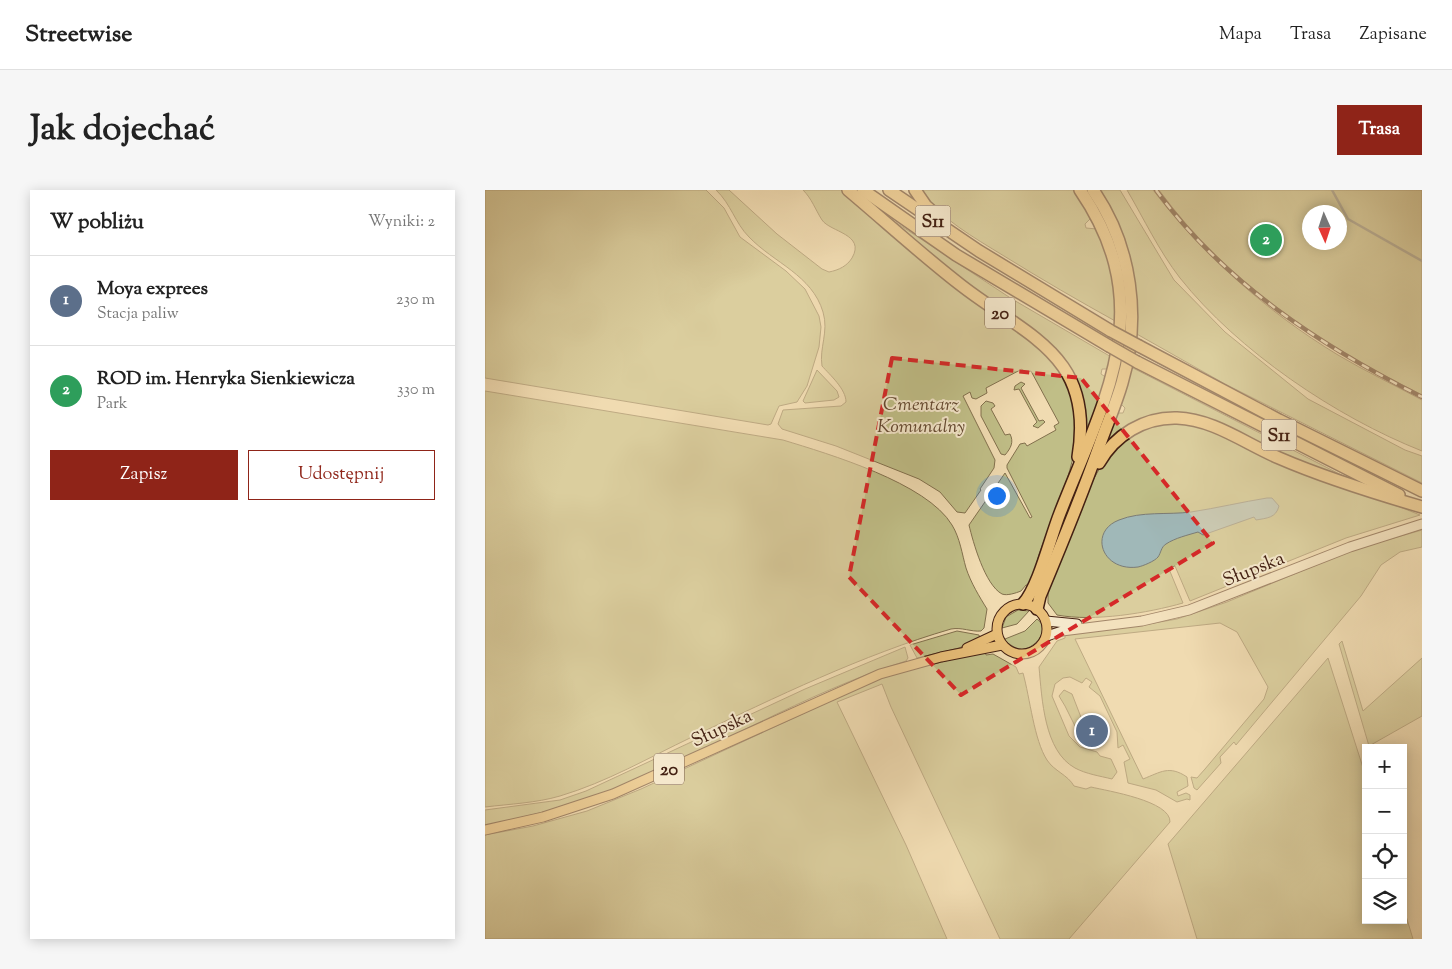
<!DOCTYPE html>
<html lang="pl">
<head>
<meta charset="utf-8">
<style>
  :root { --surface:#fff; --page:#f6f6f6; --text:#222; --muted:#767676; --line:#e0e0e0; --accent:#8f2418 }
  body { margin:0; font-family:"Sorts Mill Goudy",serif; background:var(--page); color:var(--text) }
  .controls { position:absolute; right:15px; bottom:15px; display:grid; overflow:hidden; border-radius:0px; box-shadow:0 2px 12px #0003 }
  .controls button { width:45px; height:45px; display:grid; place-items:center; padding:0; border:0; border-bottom:1px solid var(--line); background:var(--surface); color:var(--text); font:25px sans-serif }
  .compass { position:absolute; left:817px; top:15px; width:45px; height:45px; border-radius:50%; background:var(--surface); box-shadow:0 2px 12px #0003; rotate:177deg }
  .you { position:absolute; left:511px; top:305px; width:18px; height:18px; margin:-12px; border:4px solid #fff; border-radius:50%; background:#1a73e8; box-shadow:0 0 0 8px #1a73e833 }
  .badge { display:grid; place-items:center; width:32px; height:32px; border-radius:50%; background:var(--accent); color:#fff; font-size:16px; font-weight:700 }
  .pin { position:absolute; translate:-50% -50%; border:2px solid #fff; box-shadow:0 1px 5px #0006 }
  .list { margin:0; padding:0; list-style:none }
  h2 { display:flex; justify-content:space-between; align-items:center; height:65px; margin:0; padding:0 20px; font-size:21px }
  h2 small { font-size:16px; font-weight:400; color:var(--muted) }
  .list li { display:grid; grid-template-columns:32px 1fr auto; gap:15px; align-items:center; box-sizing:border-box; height:90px; padding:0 20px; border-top:1px solid var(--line) }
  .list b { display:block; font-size:19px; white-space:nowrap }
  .list p { margin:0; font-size:16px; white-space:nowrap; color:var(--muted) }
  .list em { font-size:16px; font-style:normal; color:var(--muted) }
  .actions { display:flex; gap:10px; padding:15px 20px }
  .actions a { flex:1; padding:11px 0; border:1px solid var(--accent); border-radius:0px; text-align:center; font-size:18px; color:var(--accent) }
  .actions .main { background:var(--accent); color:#fff }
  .icon { flex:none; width:28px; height:28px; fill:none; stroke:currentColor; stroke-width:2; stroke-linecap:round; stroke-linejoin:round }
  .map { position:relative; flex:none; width:937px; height:749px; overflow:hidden; border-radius:0px }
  header { display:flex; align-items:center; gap:30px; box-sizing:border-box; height:70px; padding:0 25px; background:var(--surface); border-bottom:1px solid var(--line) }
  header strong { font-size:24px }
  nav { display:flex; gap:28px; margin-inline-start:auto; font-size:18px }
  .intro { display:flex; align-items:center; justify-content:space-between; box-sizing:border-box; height:120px; padding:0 30px }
  h1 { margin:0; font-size:35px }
  .button { padding:12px 22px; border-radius:0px; background:var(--accent); color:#fff; font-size:18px; font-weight:700 }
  main { display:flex; gap:30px; padding:0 30px }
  aside { flex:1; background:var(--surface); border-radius:0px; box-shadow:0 2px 12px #0003 }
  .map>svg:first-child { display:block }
  .green { fill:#c0be87; stroke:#82704d; fill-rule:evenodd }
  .water { fill:#a0b8b8; stroke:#7b7c76 }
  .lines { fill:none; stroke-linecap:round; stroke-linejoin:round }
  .stream { stroke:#7b7c76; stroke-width:2.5 }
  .secondary-casing { stroke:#442113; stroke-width:11 }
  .primary-casing { stroke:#442113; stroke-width:11 }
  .highway-casing { stroke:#442113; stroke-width:14 }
  .secondary { stroke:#f5e8cc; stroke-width:9 }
  .primary { stroke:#e8be78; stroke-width:9 }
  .highway { stroke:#e8be78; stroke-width:11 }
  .rail-casing { stroke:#442113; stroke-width:4.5 }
  .rail { stroke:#f5e8cc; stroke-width:2.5; stroke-dasharray:8; stroke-linecap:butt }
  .highway-bridge-casing { stroke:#442113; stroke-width:14; stroke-linecap:butt }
  .highway-bridge { stroke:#e8be78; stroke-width:11 }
  .marked { fill:none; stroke:#d62828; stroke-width:4; stroke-dasharray:10 6; stroke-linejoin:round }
  .labels { text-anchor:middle; stroke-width:4; stroke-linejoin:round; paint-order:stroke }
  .shield { fill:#f5e8cc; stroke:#795d4a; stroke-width:1 }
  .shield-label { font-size:18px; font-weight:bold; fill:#442113 }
  .park-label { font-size:19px; font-style:italic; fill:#634830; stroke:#f5e8cc }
  .street-label { font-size:19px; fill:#442113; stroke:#f5e8cc }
</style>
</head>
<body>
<header>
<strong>Streetwise</strong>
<nav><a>Mapa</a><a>Trasa</a><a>Zapisane</a></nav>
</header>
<div class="intro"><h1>Jak dojechać</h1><a class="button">Trasa</a></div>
<main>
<aside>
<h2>W pobliżu<small>Wyniki: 2</small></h2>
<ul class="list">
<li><span class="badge" style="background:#5c6f8a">1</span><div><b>Moya exprees</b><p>Stacja paliw</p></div><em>230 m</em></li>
<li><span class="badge" style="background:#2e9e5b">2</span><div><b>ROD im. Henryka Sienkiewicza</b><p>Park</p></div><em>330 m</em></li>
</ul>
<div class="actions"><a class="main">Zapisz</a><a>Udostępnij</a></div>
</aside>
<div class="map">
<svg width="937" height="749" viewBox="0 0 937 749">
  <rect width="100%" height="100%" fill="#f0dbb1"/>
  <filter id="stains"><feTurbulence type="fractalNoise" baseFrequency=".004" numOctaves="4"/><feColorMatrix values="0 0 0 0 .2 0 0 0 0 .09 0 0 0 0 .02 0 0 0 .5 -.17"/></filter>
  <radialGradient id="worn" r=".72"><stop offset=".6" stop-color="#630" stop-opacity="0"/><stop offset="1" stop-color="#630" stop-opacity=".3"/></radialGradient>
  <g class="green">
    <polygon points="0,0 221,0 239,18 255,47 301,81 320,99 334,126 336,137 334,157 322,196 312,212 294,216 286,234 283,235 0,188"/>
    <path d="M231,0H244L292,44L337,79L344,82C354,80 362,76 367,68C381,44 345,42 337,30C330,19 327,9 318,0H357C381,21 404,43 429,62C477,99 580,155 590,217C598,266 572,314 556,359C551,371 550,385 545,395H541L536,401C531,403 522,406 517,404C500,395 488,352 484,335L520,283L545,328L547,327L522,278V275L535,254L540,253L542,256L571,240L569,236L574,233L546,181L540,183L537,179L501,198L502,203L491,209L487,208L485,202L478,206L510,270L509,278L495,299L496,300L480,323L472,322L455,302L434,289L351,256L297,239L293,234L298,220L356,216L361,212C361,199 345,185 337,176C334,158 344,142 338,122C327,85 289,73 264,47C250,33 246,14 231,0Z"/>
    <path d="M434,0H590L606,28L600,34L601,38L612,39L628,83L632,132C594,111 556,89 519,66C488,47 456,29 434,0Z"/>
    <polygon points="613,0 635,0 689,90 740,142 823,209 920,260 937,266 937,293 740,194 650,143 651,119"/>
    <path d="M642,0H668C718,65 782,122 853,165C880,181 909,195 937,210V261C851,227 753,161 695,88C674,61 659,29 642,0Z"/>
    <path d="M674,0H937V205C837,155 741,92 674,0ZM854,22V52H824V22Z"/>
    <polygon points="404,28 527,109 628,168 624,179 617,179 616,184 622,188 598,257 600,236 573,163 553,143 487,99"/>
    <polygon points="646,177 870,292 693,224 617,258 632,223 638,223 640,218 635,213"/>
    <polygon points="332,180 352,201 354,207 349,210 320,213 318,211"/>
    <polygon points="536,192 540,194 536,198 554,231 558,230 560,232 553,238 548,236 552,232 534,199 529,200 530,196"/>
    <path d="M0,201L298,250C344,264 442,293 467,335C475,348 477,364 481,378C486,393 494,406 502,419L499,438L496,441C486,442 477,437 466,439C377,465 291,507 207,547C163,568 122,592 75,606C51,613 25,614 0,617Z"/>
    <path d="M501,211L508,213L510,216L506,219L520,245L525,244C529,252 526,258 520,265L516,264L496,226V216Z"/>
    <path d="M684,232L711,235L935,325L861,348L705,411L690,376L684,379L698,413C663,423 609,432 572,425L563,413V403L560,401C575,367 606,278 632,256C648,243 664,237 684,232Z"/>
    <path d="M937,340V357L915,362L896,375L876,406L751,555L749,552L735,567L736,573L712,600L709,598L706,587L712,588L720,579L779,509L783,497L752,442L735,433L590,449L658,589C676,582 684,575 702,587L703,596L692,602L693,606L701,603L705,605V610L702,609L692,612L671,600L643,593L639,572L645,569L638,555L633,558L632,542L615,506L604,497L607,492L601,488L597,493L585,487L578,488L570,494L567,506L584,546L595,557L612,562L615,566L626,569L632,582L627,589C615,586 601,584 590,578C559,561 557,509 554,477L572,451L580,448V444L658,435L692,429L742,412L867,360Z"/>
    <polygon points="533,420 544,421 532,434 517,438 521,427"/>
    <path d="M552,429C567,440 549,460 534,460L521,452L520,449L540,441Z"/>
    <polygon points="472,441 494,445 495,449 474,458 432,468 425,455"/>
    <polygon points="857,451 878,521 937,468 937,526 884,556 854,454"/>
    <path d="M420,457L423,468L421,471C319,503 227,561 128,600C87,616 43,626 0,636V620L75,610L101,601L320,499Z"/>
    <path d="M500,461L501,465L508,464L531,477L534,484L538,483C545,508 549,550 562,570C569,581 583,585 589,596L601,599L606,597C623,601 686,611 685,632L584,749H515L406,517L397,494L352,512L421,655L462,749H0V645L48,636L102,621L156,599L397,487Z"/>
    <polygon points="843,468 881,587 881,730 918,730 918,716 928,749 712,749 683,654"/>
    <polygon points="579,500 587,504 599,535 593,540 596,546 604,544 608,555 597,550 580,516 574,506"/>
  </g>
  <path class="water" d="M782,308H787L794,316C791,328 782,328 771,330L769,327L718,345L713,342C703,345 690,348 681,354C676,357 676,363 673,367C670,371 658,376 653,377C617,382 603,342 634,330C656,321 683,325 706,322C732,318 757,312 782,308Z"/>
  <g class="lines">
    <polyline class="stream" points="847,0 863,29 937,71"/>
    <defs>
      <g id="secondary">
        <polyline points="561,431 592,434"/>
        <polyline points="562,446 577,441 657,431 704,420 865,357 937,334"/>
      </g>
      <g id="primary">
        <circle cx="537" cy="439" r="25"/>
        <polyline points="482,458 512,444"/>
        <polyline points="0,640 58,627 128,604 395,484 456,467 517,455"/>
      </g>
      <g id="highway">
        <path d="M363,0C401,32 438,66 477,96C543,147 610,165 593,267"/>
        <polyline points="378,0 471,65 624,156"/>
        <polyline points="404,0 494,61 626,141"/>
        <polyline points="430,0 441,16 456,29"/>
        <polyline points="654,156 794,230 937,301"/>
        <polyline points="652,172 914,305"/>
        <path d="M614,273C630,245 659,227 692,228C728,229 761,254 794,268C840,288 889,303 937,317"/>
        <path d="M538,414C554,396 565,348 575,323C620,208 675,117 595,0"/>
        <path d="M552,419L555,406C576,356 597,305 615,254C622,234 631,214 637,193C656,129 647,56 608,0"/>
      </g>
    </defs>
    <use href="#secondary" class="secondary-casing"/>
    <use href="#primary" class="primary-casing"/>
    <use href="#highway" class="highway-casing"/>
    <use href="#secondary" class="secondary"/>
    <use href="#primary" class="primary"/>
    <use href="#highway" class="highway"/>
    <defs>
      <path id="rail" d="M671,0C739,93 836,156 937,207"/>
    </defs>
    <use href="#rail" class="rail-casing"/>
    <use href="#rail" class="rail"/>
    <defs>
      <g id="highway-bridge">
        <polyline points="626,141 654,156"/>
        <polyline points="624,156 652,172"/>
      </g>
    </defs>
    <use href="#highway-bridge" class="highway-bridge-casing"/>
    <use href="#highway-bridge" class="highway-bridge"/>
  </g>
  <path d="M0 0H937V749H0ZM407,168L596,188L728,353L476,505L364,387Z" fill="#f0dbb1" fill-opacity=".55" fill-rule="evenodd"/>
  <path class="marked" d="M407,168L596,188L728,353L476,505L364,387Z"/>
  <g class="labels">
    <g class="shield">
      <rect x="430.5" y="15.5" width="35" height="31" rx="4"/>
      <rect x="500" y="107.5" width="30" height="31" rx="4"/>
      <rect x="776.5" y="229.5" width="35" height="31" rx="4"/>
      <rect x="169" y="563.5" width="30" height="31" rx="4"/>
    </g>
    <g class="shield-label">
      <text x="448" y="37">S11</text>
      <text x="515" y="129">20</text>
      <text x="794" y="251">S11</text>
      <text x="184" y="585">20</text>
    </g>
    <g class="park-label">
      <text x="436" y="220">Cmentarz<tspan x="436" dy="22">Komunalny</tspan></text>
    </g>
    <g class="street-label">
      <text transform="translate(768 378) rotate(-22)" y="7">Słupska</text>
      <text transform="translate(236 537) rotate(-25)" y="7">Słupska</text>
    </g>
  </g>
  <rect width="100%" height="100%" filter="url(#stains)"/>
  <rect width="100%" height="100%" fill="url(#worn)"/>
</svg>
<div class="controls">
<button>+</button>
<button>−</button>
<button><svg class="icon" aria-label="locate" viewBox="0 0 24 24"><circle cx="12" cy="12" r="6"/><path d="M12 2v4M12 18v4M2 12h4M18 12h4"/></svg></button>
<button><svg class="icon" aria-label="layers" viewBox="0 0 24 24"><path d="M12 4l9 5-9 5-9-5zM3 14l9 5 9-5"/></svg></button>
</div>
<svg class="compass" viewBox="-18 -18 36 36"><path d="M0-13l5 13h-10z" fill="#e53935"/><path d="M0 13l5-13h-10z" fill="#767676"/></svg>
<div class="you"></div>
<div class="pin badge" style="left:607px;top:541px;background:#5c6f8a">1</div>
<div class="pin badge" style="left:781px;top:50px;background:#2e9e5b">2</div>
</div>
</main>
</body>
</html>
